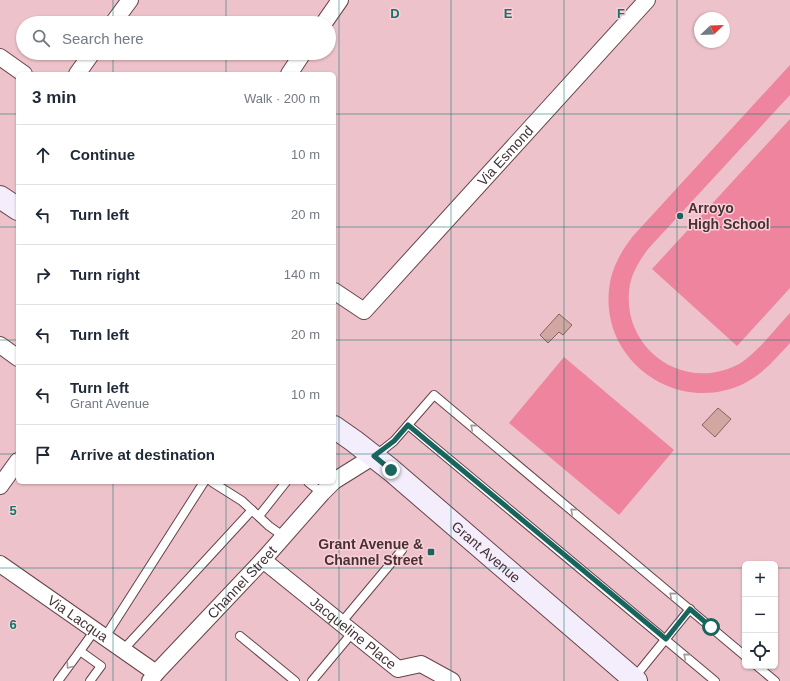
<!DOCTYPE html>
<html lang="en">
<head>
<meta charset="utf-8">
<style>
  :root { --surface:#fff; --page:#f6f6f7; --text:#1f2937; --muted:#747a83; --line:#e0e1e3 }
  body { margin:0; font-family:Helvetica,sans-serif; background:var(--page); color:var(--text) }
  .controls { position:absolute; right:12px; bottom:12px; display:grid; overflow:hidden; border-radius:6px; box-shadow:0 1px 3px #0004 }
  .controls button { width:36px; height:36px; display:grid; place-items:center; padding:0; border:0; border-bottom:1px solid var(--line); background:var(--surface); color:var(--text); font:20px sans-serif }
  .compass { position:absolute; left:694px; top:12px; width:36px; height:36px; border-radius:50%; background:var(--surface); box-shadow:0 1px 3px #0004; rotate:67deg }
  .stop { position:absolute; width:12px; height:12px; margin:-9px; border:3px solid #19645d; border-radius:50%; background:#fff }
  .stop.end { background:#19645d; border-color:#fff; box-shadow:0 1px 4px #0008 }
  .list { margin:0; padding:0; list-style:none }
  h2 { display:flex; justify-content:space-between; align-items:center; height:52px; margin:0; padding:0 16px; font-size:17px }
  h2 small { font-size:13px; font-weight:400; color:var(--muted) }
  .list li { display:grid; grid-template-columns:26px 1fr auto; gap:12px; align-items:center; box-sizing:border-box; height:60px; padding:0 16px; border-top:1px solid var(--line) }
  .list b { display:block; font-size:15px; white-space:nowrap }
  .list p { margin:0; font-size:13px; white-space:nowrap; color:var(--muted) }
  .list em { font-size:13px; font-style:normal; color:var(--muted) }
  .icon { flex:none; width:22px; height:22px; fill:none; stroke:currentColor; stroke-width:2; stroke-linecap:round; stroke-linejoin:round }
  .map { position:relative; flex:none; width:790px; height:681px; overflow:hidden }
  .search { position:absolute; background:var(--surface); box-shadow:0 1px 3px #0004; left:16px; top:16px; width:320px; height:44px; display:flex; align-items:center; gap:10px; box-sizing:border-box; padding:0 14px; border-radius:22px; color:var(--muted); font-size:15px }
  .panel { position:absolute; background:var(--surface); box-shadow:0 1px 3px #0004; left:16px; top:72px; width:320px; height:412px; border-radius:6px }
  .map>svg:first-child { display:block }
  .green { fill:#ee849d }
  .building { fill:#d2a6a1; stroke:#89615d }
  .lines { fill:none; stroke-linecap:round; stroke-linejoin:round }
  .service-casing { stroke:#67434a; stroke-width:10 }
  .minor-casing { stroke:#67434a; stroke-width:18 }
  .secondary-casing { stroke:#67434a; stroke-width:24 }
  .service { stroke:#fff; stroke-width:8 }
  .minor { stroke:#fff; stroke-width:16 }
  .secondary { stroke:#f4edfc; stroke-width:22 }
  .oneway { stroke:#a2989a }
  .route { stroke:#19645d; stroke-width:5 }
  .grid { fill:none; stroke:#0f766e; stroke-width:1; stroke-opacity:0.55 }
  .poi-dot { fill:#19645d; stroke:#fccfd7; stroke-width:1.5 }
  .labels { text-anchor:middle; stroke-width:3; stroke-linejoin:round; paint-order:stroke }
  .street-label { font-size:14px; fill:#443235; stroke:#fccfd7 }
  .poi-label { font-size:14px; font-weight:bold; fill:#443235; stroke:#fccfd7; text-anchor:start }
  .grid-label { font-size:13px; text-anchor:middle; font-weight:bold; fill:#0f766e; stroke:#fccfd7; stroke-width:3; stroke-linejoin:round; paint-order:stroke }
</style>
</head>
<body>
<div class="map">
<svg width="790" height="681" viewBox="0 0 790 681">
  <rect width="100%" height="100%" fill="#eec2ca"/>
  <g class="green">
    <path d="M790,65V95L648,249C640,260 633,271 630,284C619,345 679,392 735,366C754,357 775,329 790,313V343C776,358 763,374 745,383C675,418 593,356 611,278C615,262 623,249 633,236Z"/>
    <polygon points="790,119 790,288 737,346 652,269"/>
    <polygon points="564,357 674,450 619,515 509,423"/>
  </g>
  <g class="building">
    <polygon points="559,314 572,325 563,335 559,332 548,343 540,335"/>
    <polygon points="718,408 731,419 715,437 702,425"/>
  </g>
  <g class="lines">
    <defs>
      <g id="service">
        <polyline points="408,425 715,681"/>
        <polyline points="375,456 394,441 434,395 745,656"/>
        <polyline points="212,482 242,501 269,526 283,536"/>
        <polyline points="308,482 322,493"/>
        <polyline points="259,516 286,482"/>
        <polyline points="341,623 402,550"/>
        <polyline points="240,636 295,681"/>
        <polyline points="105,637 204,482"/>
        <polyline points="123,650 252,510"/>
        <polyline points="757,666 775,681"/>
        <polyline points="634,678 690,609"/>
        <polyline points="58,681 80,651"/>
        <polyline points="90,681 101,666 80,651 95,630"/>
        <polyline points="312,681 353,632"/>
      </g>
      <g id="minor">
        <polyline points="113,23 130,0"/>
        <polyline points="324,23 340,0"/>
        <polyline points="0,57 24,74"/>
        <polyline points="77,74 92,53"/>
        <polyline points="289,74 303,53"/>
        <path id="s1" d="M334,291L364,311L647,0"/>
        <polyline points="0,345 18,358"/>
        <polyline points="334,481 374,456"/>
        <polyline points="0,486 18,461"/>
        <path id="s2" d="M263,560L398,669L421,664L452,681"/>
        <path id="s3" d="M0,564L156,673"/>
        <path id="s4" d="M150,681L156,673L263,560L322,493L333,482"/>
      </g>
      <g id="secondary">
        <polyline points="0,197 18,209"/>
        <path id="s5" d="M334,427L354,441L391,470L636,681"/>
      </g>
    </defs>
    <use href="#service" class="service-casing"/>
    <use href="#minor" class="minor-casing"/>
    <use href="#secondary" class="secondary-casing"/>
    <use href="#service" class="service"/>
    <use href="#minor" class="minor"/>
    <use href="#secondary" class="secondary"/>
  </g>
  <defs><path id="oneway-chevron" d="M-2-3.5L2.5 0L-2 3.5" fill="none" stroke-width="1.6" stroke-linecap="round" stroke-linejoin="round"/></defs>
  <g class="oneway">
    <use href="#oneway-chevron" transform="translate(473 427) rotate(-140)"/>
    <use href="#oneway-chevron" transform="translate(573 511) rotate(-140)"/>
    <use href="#oneway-chevron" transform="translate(672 595) rotate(-140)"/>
    <use href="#oneway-chevron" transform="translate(686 656) rotate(-140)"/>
    <use href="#oneway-chevron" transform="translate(69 666) rotate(126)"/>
  </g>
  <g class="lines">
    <polyline class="route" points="391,470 374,456 394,441 408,425 666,639 690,609 711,627"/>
  </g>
  <path class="grid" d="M113,0V23M226,0V23M339,0V681M451,0V681M564,0V681M677,0V681M113,53V74M226,53V74M0,114H18M334,114H790M0,227H18M334,227H790M0,340H18M334,340H790M0,454H18M334,454H790M113,482V681M226,482V681M0,568H745M775,568H790"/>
  <g class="poi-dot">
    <circle cx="680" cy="216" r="4"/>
    <rect x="427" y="548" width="8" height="8" rx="2"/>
  </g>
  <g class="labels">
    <g class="street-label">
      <text dy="5" stroke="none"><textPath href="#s1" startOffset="246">Via Esmond</textPath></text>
      <text dy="5" stroke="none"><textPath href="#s5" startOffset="197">Grant Avenue</textPath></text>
      <text dy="5" stroke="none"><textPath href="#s4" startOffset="135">Channel Street</textPath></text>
      <text dy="5" stroke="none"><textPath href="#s3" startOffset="95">Via Lacqua</textPath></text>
      <text dy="5" stroke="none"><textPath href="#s2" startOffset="116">Jacqueline Place</textPath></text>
    </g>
    <g class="poi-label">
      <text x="688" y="213">Arroyo<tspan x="688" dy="16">High School</tspan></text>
      <text x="423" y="549" text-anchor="end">Grant Avenue &amp;<tspan x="423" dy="16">Channel Street</tspan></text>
    </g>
  </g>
  <g class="grid-label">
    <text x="395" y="18">D</text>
    <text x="508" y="18">E</text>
    <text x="621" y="18">F</text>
    <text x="13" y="515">5</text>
    <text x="13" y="629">6</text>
  </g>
</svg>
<div class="controls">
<button>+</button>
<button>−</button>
<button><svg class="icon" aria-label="locate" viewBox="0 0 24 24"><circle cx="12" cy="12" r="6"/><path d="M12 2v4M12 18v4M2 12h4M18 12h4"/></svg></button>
</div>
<svg class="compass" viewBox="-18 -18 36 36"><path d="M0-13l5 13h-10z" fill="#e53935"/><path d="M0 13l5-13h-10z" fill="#747a83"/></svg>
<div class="stop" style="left:711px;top:627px"></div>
<div class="stop end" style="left:391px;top:470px"></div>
<div class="search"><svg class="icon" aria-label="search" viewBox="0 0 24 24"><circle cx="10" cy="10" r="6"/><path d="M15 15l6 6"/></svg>Search here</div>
<section class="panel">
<h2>3 min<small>Walk · 200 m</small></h2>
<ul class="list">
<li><svg class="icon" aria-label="ahead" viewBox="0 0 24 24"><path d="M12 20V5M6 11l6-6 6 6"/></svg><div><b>Continue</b></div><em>10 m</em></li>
<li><svg class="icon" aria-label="left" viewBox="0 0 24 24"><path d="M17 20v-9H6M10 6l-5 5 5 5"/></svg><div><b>Turn left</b></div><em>20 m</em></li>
<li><svg class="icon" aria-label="right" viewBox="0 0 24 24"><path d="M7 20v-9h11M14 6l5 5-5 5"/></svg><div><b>Turn right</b></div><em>140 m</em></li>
<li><svg class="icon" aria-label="left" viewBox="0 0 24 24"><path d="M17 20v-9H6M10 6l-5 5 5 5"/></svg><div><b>Turn left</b></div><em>20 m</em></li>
<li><svg class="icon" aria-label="left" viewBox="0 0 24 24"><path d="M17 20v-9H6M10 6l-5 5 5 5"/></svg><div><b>Turn left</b><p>Grant Avenue</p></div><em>10 m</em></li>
<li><svg class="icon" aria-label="arrive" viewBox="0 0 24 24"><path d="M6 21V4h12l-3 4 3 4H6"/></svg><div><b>Arrive at destination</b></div></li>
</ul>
</section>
</div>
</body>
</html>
